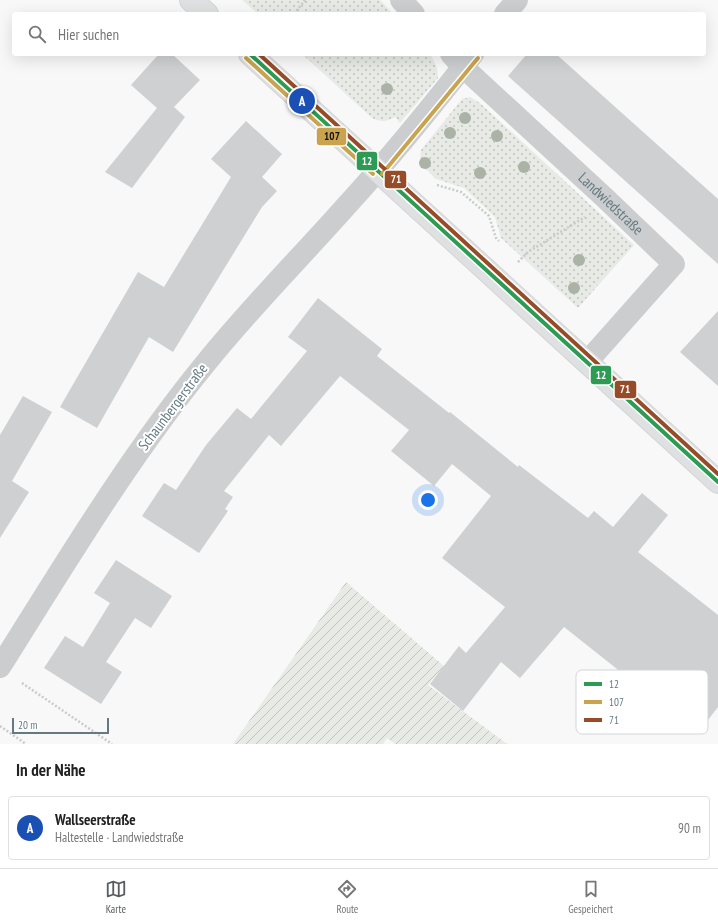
<!DOCTYPE html>
<html lang="de">
<head>
<meta charset="utf-8">
<style>
  :root { --surface:#fff; --page:#f6f6f6; --text:#222; --muted:#767676; --line:#e0e0e0; --accent:#575d60 }
  body { margin:0; font-family:"PT Sans Narrow",sans-serif; background:var(--page); color:var(--text) }
  .scale { position:absolute; left:12px; bottom:10px; width:97px; box-sizing:border-box; padding-left:4px; border:2px solid #647982; border-top:0; font-size:11px; line-height:14px; white-space:nowrap; color:#647982; -webkit-text-stroke:3px #fff; paint-order:stroke }
  .you { position:absolute; left:428px; top:500px; width:14px; height:14px; margin:-10px; border:3px solid #fff; border-radius:50%; background:#1a73e8; box-shadow:0 0 0 6px #1a73e833 }
  .badge { display:grid; place-items:center; width:26px; height:26px; border-radius:50%; background:var(--accent); color:#fff; font-size:13px; font-weight:700 }
  .pin { position:absolute; translate:-50% -50%; border:2px solid #fff; box-shadow:0 1px 4px #0006 }
  .list { margin:0; padding:0; list-style:none }
  h2 { display:flex; justify-content:space-between; align-items:center; height:52px; margin:0; padding:0 16px; font-size:17px }
  h2 small { font-size:13px; font-weight:400; color:var(--muted) }
  .list li { display:grid; grid-template-columns:26px 1fr auto; gap:12px; align-items:center; box-sizing:border-box; height:64px; margin:0 8px 8px; padding:0 8px; border:1px solid var(--line); border-radius:4px }
  .list b { display:block; font-size:15px; white-space:nowrap }
  .list p { margin:0; font-size:13px; white-space:nowrap; color:var(--muted) }
  .list em { font-size:13px; font-style:normal; color:var(--muted) }
  .icon { flex:none; width:22px; height:22px; fill:none; stroke:currentColor; stroke-width:2; stroke-linecap:round; stroke-linejoin:round }
  .map { position:relative; flex:none; width:718px; height:744px; overflow:hidden }
  .search { position:absolute; background:var(--surface); box-shadow:0 4px 16px #0002; left:12px; right:12px; top:12px; height:44px; display:flex; align-items:center; gap:10px; box-sizing:border-box; padding:0 14px; border-radius:4px; color:var(--muted); font-size:15px }
  .sheet { height:124px; background:var(--surface) }
  nav { display:flex; justify-content:space-around; align-items:center; box-sizing:border-box; height:56px; border-top:1px solid var(--line); background:var(--surface); font-size:11px; color:var(--muted) }
  nav a { display:grid; justify-items:center; gap:2px }
  nav .on { color:var(--accent) }
  .map>svg:first-child { display:block }
  .grass { fill:url(#grass-dots) }
  .garden { fill:url(#garden-furrows) }
  .building { fill:#ced0d1 }
  .lines { fill:none; stroke-linecap:round; stroke-linejoin:round }
  .major-casing { stroke:#d4d5d6; stroke-width:24 }
  .path { stroke:#c9cacb; stroke-width:2.5; stroke-dasharray:2 2; stroke-linecap:butt }
  .minor { stroke:#cbcdce; stroke-width:22 }
  .major { stroke:#dfe0e1; stroke-width:22 }
  .bus-1-casing { stroke:#fff; stroke-width:7 }
  .bus-2-casing { stroke:#fff; stroke-width:7 }
  .bus-3-casing { stroke:#fff; stroke-width:7 }
  .bus-1 { stroke:#2d9b54; stroke-width:4 }
  .bus-2 { stroke:#caa350; stroke-width:4 }
  .bus-3 { stroke:#964c29; stroke-width:4 }
  .tree { fill:#aab3a6 }
  .labels { text-anchor:middle; stroke-width:4; stroke-linejoin:round; paint-order:stroke }
  .street-label { font-size:15px; fill:#647982; stroke:#fff }
  .key { fill:#fff; stroke:#d0d7da; stroke-width:1 }
  .key-label { font-size:11px; fill:#647982 }
  .line-badge { stroke:#fff; stroke-width:1.5 }
  .badge-label { font-size:11px; text-anchor:middle; font-weight:bold; fill:#fff }
  .pale-badge-label { font-size:11px; text-anchor:middle; font-weight:bold; fill:#111 }
</style>
</head>
<body>
<div class="map">
<svg width="718" height="744" viewBox="0 0 718 744">
  <defs>
    <pattern id="grass-dots" width="8" height="8" patternUnits="userSpaceOnUse"><rect width="8" height="8" fill="#e8eae5"/><path d="M2 2h.1M6 6h.1" fill="none" stroke="#c0c2bf" stroke-width="1.8" stroke-linecap="round"/></pattern>
    <pattern id="garden-furrows" width="10" height="10" patternUnits="userSpaceOnUse"><rect width="10" height="10" fill="#e8eae5"/><path d="M-1 1l2-2M0 10L10 0M9 11l2-2" fill="none" stroke="#c0c2bf"/></pattern>
  </defs>
  <rect width="100%" height="100%" fill="#f8f8f8"/>
  <g class="grass">
    <polygon points="242,0 380,0 393,14 258,14"/>
    <path d="M302,54H430C435,62 438,68 438,78L400,123L395,117C386,122 381,122 372,118Z"/>
    <polygon points="470,97 480,103 634,245 578,308 501,238 495,217 464,188 436,179 420,163 421,150 462,99"/>
  </g>
  <polygon class="garden" points="346,582 444,666 428,685 507,744 395,744 387,738 383,744 233,744"/>
  <g class="building">
    <polygon points="159,54 172,54 200,80 174,107 185,117 132,188 105,172 157,108 131,85"/>
    <polygon points="527,54 556,54 718,199 718,264 508,76"/>
    <polygon points="246,121 282,154 262,177 277,191 262,207 173,352 149,337 97,428 60,407 138,272 164,287 231,177 211,159"/>
    <polygon points="318,298 382,349 377,356 449,413 450,412 518,467 519,465 588,518 594,511 613,527 642,493 668,515 638,552 718,615 718,707 701,729 668,703 652,725 632,710 646,692 564,627 520,678 501,662 463,711 430,684 459,646 466,653 505,607 442,558 491,496 452,464 434,486 391,451 409,430 340,376 281,446 269,435 224,491 233,497 225,509 228,511 199,553 142,516 164,483 176,490 206,445 237,408 251,419 307,351 288,337"/>
    <polygon points="718,311 718,386 680,352"/>
    <polygon points="23,396 52,412 12,481 29,492 0,538 0,435"/>
    <polygon points="116,560 172,596 151,628 135,618 106,662 122,672 101,704 44,668 65,636 83,647 110,603 94,593"/>
  </g>
  <g class="lines">
    <defs>
      <g id="major">
        <polyline points="191,0 207,14"/>
        <polyline points="250,54 718,482"/>
      </g>
    </defs>
    <use href="#major" class="major-casing"/>
    <g class="path">
      <polyline points="294,14 305,0"/>
      <polyline points="437,185 461,192 489,216 496,238 499,241"/>
      <polyline points="518,262 528,252 585,217"/>
      <polyline points="22,683 112,744"/>
      <polyline points="0,726 26,744"/>
    </g>
    <g class="minor">
      <polyline points="401,0 414,14"/>
      <polyline points="505,14 517,0"/>
      <path id="s1" d="M451,54L463,67L605,198L674,264L587,362"/>
      <path d="M0,667C65,564 128,458 205,364C250,308 301,257 348,204C392,156 433,105 473,54"/>
    </g>
    <use href="#major" class="major"/>
    <defs>
      <polyline id="bus-1" points="250,54 718,482"/>
      <g id="bus-2">
        <polyline points="246,58 373,174"/>
        <polyline points="382,174 478,58"/>
      </g>
      <polyline id="bus-3" points="259,54 718,474"/>
    </defs>
    <use href="#bus-1" class="bus-1-casing"/>
    <use href="#bus-2" class="bus-2-casing"/>
    <use href="#bus-3" class="bus-3-casing"/>
    <use href="#bus-1" class="bus-1"/>
    <use href="#bus-2" class="bus-2"/>
    <use href="#bus-3" class="bus-3"/>
  </g>
  <g class="tree">
    <circle cx="387" cy="89" r="6"/>
    <circle cx="465" cy="118" r="6"/>
    <circle cx="450" cy="133" r="6"/>
    <circle cx="497" cy="136" r="6"/>
    <circle cx="425" cy="163" r="6"/>
    <circle cx="524" cy="167" r="6"/>
    <circle cx="480" cy="173" r="6"/>
    <circle cx="579" cy="260" r="6"/>
    <circle cx="574" cy="288" r="6"/>
  </g>
  <g class="labels">
    <g class="street-label">
      <text dy="5" stroke="none"><textPath href="#s1" startOffset="219">Landwiedstraße</textPath></text>
      <text transform="translate(173 407) rotate(-53)" y="5">Schaunbergerstraße</text>
    </g>
  </g>
  <rect x="576" y="670" width="132" height="64" rx="6" class="key"/>
  <rect x="584" y="682" width="18" height="4" fill="#2d9b54"/>
  <rect x="584" y="700" width="18" height="4" fill="#caa350"/>
  <rect x="584" y="718" width="18" height="4" fill="#964c29"/>
  <g class="key-label">
    <text x="609" y="688">12</text>
    <text x="609" y="706">107</text>
    <text x="609" y="724">71</text>
  </g>
  <g class="line-badge">
    <rect x="316" y="127" width="31" height="19" rx="4" fill="#caa350"/>
    <rect x="356" y="151" width="22" height="20" rx="4" fill="#2d9b54"/>
    <rect x="384" y="170" width="23" height="19" rx="4" fill="#964c29"/>
    <rect x="590" y="365" width="22" height="20" rx="4" fill="#2d9b54"/>
    <rect x="614" y="380" width="23" height="19" rx="4" fill="#964c29"/>
  </g>
  <g class="badge-label">
    <text x="367" y="165">12</text>
    <text x="396" y="183">71</text>
    <text x="601" y="379">12</text>
    <text x="625" y="393">71</text>
  </g>
  <g class="pale-badge-label">
    <text x="332" y="140">107</text>
  </g>
</svg>
<div class="scale">20 m</div>
<div class="you"></div>
<div class="pin badge" style="left:302px;top:101px;background:#1a4fb4">A</div>
<div class="search"><svg class="icon" aria-label="search" viewBox="0 0 24 24"><circle cx="10" cy="10" r="6"/><path d="M15 15l6 6"/></svg>Hier suchen</div>
</div>
<section class="sheet">
<h2>In der Nähe<small></small></h2>
<ul class="list">
<li><span class="badge" style="background:#1a4fb4">A</span><div><b>Wallseerstraße</b><p>Haltestelle · Landwiedstraße</p></div><em>90 m</em></li>
</ul>
</section>
<nav>
<a class="on"><svg class="icon" aria-label="map" viewBox="0 0 24 24"><path d="M3 6l6-2 6 2 6-2v14l-6 2-6-2-6 2zM9 4v14M15 6v14"/></svg>Karte</a>
<a><svg class="icon" aria-label="directions" viewBox="0 0 24 24"><path d="M12 3l9 9-9 9-9-9zM9 14v-3h6M13 9l2 2-2 2"/></svg>Route</a>
<a><svg class="icon" aria-label="saved" viewBox="0 0 24 24"><path d="M7 4h10v16l-5-4-5 4z"/></svg>Gespeichert</a>
</nav>
</body>
</html>
